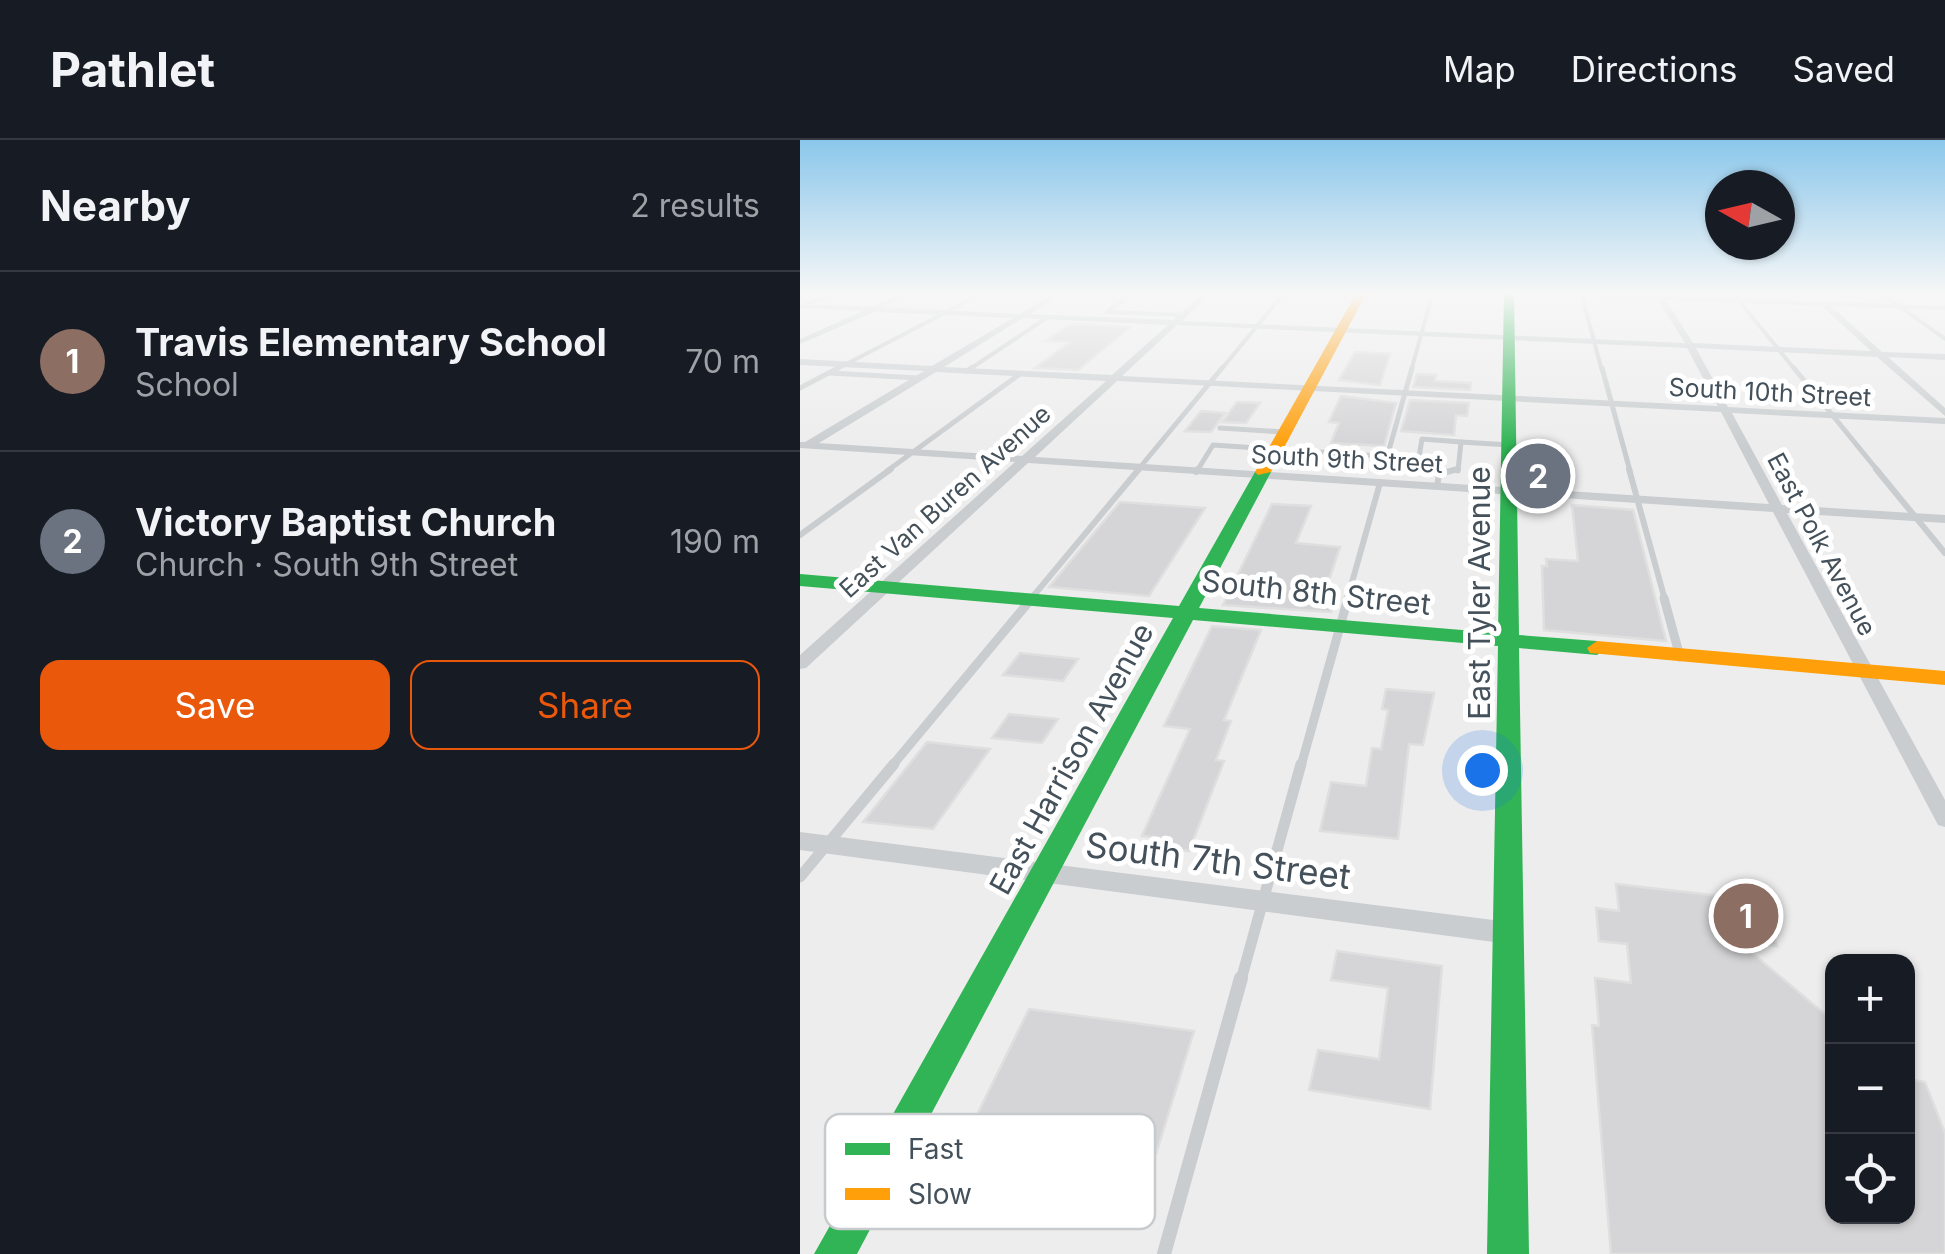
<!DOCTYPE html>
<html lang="en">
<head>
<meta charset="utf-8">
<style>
  :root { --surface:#171b24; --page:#242831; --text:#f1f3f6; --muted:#9ea1a6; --line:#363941; --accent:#ea580c }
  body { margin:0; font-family:Inter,sans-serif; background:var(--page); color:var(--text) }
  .controls { position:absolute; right:30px; bottom:30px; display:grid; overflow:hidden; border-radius:20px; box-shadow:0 2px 8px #0004 }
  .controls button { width:90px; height:90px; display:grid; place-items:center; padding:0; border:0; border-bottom:2px solid var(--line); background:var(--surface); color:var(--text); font:50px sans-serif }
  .compass { position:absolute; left:905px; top:30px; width:90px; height:90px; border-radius:50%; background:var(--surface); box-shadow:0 2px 8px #0004; rotate:278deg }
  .you { position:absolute; left:682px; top:630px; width:35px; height:35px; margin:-25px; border:8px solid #fff; border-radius:50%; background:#1a73e8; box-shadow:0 0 0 15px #1a73e833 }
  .badge { display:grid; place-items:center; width:65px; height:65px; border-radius:50%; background:var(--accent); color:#fff; font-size:32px; font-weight:700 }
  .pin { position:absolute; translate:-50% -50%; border:5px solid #fff; box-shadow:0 2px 10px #0006 }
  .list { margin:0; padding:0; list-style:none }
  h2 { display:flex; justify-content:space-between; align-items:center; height:130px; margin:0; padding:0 40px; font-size:42px }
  h2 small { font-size:32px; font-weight:400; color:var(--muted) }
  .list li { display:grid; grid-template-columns:65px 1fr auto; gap:30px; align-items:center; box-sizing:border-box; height:180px; padding:0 40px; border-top:2px solid var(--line) }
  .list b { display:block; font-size:38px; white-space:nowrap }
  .list p { margin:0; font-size:32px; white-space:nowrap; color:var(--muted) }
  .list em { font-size:32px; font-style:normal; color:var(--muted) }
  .actions { display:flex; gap:20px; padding:30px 40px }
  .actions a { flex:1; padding:22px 0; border:2px solid var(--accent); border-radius:20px; text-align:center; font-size:35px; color:var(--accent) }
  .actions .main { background:var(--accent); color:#fff }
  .icon { flex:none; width:55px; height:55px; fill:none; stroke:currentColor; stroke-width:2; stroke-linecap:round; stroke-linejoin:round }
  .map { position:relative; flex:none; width:1145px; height:1114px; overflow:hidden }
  header { display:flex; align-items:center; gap:60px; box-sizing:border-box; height:140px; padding:0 50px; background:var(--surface); border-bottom:2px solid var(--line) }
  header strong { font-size:48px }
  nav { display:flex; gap:55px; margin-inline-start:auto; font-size:35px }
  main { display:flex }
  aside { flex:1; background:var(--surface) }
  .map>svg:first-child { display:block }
  .building { fill:#d5d5d7; stroke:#dfdfe0; stroke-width:2.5 }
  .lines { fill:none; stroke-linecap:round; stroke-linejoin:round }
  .lane-far5 { stroke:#c9cdcf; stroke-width:4 }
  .lane-far4 { stroke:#c9cdcf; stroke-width:5 }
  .lane-far3 { stroke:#c9cdcf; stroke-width:6 }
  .lane-far2 { stroke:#c9cdcf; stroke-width:9 }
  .lane-far1 { stroke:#c9cdcf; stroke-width:11 }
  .lane { stroke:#c9cdcf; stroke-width:14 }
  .street { fill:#c9cdcf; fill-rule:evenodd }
  .fast { fill:#30b455; fill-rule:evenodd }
  .slow { fill:#ff9f0a; fill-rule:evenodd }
  .labels { text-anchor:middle; stroke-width:10; stroke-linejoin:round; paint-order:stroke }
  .far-street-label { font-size:25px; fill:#44515b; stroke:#fff }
  .street-label { font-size:30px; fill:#44515b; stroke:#fff }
  .near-street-label { font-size:35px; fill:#44515b; stroke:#fff }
  .key { fill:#fff; stroke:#c7cbce; stroke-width:2.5 }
  .key-label { font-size:28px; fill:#44515b }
</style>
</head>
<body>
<header>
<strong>Pathlet</strong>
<nav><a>Map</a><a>Directions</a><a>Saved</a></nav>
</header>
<main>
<aside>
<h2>Nearby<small>2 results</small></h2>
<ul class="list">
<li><span class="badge" style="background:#8d6e63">1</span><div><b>Travis Elementary School</b><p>School</p></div><em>70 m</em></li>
<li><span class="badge" style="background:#6b7280">2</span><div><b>Victory Baptist Church</b><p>Church · South 9th Street</p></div><em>190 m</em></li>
</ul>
<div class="actions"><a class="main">Save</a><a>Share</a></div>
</aside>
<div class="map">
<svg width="1145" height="1114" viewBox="0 0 1145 1114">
  <rect width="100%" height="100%" fill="#eeeded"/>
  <g class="building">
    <polygon points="269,185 276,184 330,187 278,230 235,228 270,202 246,201"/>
    <polygon points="555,212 590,214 580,245 539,240"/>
    <polygon points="617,234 636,235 635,241 671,243 670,250 613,247"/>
    <polygon points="541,256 596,263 584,306 531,303 539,283 529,282"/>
    <polygon points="610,260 669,263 667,276 656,275 654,295 601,291"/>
    <polygon points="437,262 460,263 446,283 422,282"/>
    <polygon points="401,271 425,273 411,292 385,291"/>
    <polygon points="320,362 405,368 349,456 249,447"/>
    <polygon points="472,364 511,366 496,403 540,407 527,446 538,447 531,472 423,465"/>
    <polygon points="772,365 833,370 866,501 744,490 742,426 747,426 746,419 778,421"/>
    <polygon points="412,486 461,490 424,580 431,581 416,620 424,621 389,711 368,708 371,699 342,696 390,589 364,586"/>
    <polygon points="220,513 278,519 263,541 203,535"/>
    <polygon points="586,549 634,553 623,605 609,604 598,699 520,691 531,642 566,646 572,608 581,609 588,570 582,569"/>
    <polygon points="209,574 258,579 242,603 192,598"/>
    <polygon points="127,602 190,609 133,689 63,682"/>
    <polygon points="816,744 963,761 977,806 939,802 1032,880 1032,1076 1108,1076 1108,939 1125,942 1145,993 1145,1114 811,1114 792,885 799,886 795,838 831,843 827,804 799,801 796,768 819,771"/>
    <polygon points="537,811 642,826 630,969 509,950 518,910 579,919 588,848 531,840"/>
    <polygon points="229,869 394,891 356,1014 172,985"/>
  </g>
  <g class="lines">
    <g class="lane-far5">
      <polyline points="298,152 333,153"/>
      <polyline points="781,152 802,231"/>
      <polyline points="932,152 996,231"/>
      <polyline points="1080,152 1145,199"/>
      <polyline points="0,167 38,152"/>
      <polyline points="309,170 335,152"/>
      <polyline points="307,172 384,175"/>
      <polyline points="33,231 185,152"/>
      <polyline points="167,231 248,177"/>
      <polyline points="420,231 485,152"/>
      <polyline points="611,231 633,152"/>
    </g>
    <g class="lane-far4">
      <polyline points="802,228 830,331"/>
      <polyline points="994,228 1078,331"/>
      <polyline points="167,231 171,228"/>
      <polyline points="30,233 118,238"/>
      <polyline points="0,248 38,228"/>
      <polyline points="420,288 484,292"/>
      <polyline points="587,317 612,228"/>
      <polyline points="87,331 220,234"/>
      <polyline points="337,331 422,228"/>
      <polyline points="397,331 413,305 625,319"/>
      <polyline points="626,331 617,329 622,299 661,302"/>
      <polyline points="658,331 661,302 710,305"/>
    </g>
    <g class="lane-far3">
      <polyline points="617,329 639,334"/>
      <polyline points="829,329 865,460"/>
      <polyline points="1076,329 1145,413"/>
      <polyline points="396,332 398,329"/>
      <polyline points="637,347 639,334 658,329"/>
      <polyline points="0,395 91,329"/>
      <polyline points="230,460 339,329"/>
      <polyline points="547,460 580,343"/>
    </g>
    <g class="lane-far2">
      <polyline points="864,458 880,517"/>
      <polyline points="92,626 232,458"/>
      <polyline points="501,626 548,458"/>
    </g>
    <g class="lane-far1">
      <polyline points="0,737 94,624"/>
      <polyline points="441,840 501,624"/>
    </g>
    <polyline class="lane" points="364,1114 441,838"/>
    <g class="street">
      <path d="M106,152H115L83,167L220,174L257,152H264L230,174L373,180L405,152H412L382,181L885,203L858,160L689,152L856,156L854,152H860L863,156L1145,166V170L1031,166L1082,212L1145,214V220L1088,217L1145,268V276L1077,217L896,208L928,267L1145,278V284L932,273L982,365L1145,375V383L987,373L1145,660V687L1138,685L973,372L228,323L6,528L0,529V515L215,322L0,308V302H5L124,231L0,225V219L132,226L213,178L74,172L0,204V199L63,171L0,168V164L72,167ZM866,160L1022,166L1071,211L893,203ZM223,178L368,185L312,235L144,227ZM377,185L887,208L918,266L322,236ZM136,232L306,241L222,316L19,303ZM317,241L921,272L969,364L235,317Z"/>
      <polygon points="0,692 709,782 717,785 721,793 717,801 709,804 0,710"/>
    </g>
    <polygon class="fast" points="704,152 714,152 719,495 797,501 807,508 797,515 719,508 729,1114 687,1114 698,506 393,480 57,1114 14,1114 373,478 0,446 0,434 379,466 455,332 463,327 471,332 399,468 698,493"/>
    <g class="slow">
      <polygon points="557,152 567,152 471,332 458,335 455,332"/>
      <polygon points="797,501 1145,531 1145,545 790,513 787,508"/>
    </g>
  </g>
  <linearGradient id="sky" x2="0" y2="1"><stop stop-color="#8bc7eb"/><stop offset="0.5" stop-color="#f7f7f7"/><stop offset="1" stop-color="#f7f7f7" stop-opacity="0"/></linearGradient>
  <rect width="1145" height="307" fill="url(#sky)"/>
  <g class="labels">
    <g class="far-street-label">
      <text transform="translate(970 252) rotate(3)" y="9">South 10th Street</text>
      <text transform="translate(547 319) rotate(3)" y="9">South 9th Street</text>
      <text transform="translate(145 361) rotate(-42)" y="9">East Van Buren Avenue</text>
      <text transform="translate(1022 404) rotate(62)" y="9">East Polk Avenue</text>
    </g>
    <g class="street-label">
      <text transform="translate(516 453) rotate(6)" y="10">South 8th Street</text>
      <text transform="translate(680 453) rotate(-90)" y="10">East Tyler Avenue</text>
      <text transform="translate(272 619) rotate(-61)" y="10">East Harrison Avenue</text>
    </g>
    <g class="near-street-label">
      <text transform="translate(418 721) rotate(7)" y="12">South 7th Street</text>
    </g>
  </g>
  <rect x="25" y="974" width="330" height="115" rx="15" class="key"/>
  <rect x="45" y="1003" width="45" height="12" fill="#30b455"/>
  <rect x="45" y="1048" width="45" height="12" fill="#ff9f0a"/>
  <g class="key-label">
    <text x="108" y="1019">Fast</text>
    <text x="108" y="1064">Slow</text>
  </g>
</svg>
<div class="controls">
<button>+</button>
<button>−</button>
<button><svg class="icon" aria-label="locate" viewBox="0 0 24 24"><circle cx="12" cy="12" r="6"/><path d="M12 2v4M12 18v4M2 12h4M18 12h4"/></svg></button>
</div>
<svg class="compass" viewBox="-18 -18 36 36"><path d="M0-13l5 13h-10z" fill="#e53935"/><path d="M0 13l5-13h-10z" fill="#9ea1a6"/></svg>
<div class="you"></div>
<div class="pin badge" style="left:946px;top:776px;background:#8d6e63">1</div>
<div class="pin badge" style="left:738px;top:336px;background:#6b7280">2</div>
</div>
</main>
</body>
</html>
